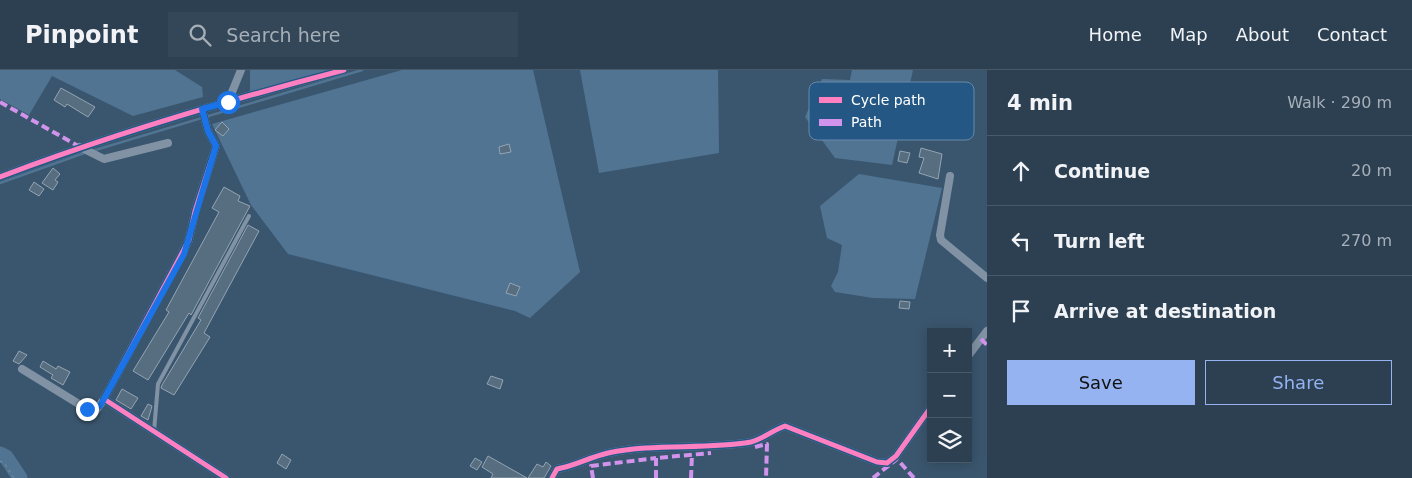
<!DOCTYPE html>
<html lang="en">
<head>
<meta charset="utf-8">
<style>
  :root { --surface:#2c4052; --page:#344759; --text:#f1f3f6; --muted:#a6afb8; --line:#485969; --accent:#95b2f1 }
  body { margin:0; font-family:"DejaVu Sans",sans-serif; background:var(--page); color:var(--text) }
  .controls { position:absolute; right:15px; bottom:15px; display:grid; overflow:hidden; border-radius:0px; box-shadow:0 2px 12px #0003 }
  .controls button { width:45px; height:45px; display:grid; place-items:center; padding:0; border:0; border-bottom:1px solid var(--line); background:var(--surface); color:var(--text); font:25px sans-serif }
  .stop { position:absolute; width:15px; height:15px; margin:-11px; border:4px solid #1a73e8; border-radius:50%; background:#fff }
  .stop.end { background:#1a73e8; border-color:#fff; box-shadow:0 1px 5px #0008 }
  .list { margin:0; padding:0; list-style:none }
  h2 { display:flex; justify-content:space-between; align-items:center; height:65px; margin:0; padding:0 20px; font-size:21px }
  h2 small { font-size:16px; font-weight:400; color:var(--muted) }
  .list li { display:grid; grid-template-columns:32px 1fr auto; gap:15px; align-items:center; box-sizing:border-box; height:70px; padding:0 20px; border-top:1px solid var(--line) }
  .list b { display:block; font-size:19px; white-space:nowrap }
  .list em { font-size:16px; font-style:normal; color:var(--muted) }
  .actions { display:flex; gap:10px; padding:15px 20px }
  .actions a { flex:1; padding:11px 0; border:1px solid var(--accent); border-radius:0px; text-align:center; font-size:18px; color:var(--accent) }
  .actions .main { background:var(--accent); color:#111 }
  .icon { flex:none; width:28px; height:28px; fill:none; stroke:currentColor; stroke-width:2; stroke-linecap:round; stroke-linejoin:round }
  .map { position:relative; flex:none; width:987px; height:408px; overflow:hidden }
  header { display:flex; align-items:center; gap:30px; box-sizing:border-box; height:70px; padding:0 25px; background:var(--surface); border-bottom:1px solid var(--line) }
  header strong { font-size:24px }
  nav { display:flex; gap:28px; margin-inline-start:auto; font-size:18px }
  .search { width:350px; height:45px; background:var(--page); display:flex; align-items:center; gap:12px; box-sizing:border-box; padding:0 18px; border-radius:0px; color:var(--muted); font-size:19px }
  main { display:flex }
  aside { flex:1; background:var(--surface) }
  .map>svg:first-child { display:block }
  .water { fill:#517493 }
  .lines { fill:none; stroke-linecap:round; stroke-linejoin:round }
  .stream { stroke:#517493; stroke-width:2.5 }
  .river { stroke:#517493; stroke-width:15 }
  .building { fill:#576d80; stroke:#94a4b2 }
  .path { stroke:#8092a4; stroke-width:1; stroke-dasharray:2.5 4; stroke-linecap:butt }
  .lane { stroke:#8092a4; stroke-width:4 }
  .street { stroke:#8092a4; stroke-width:8 }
  .quiet { stroke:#d193ec; stroke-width:4; stroke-dasharray:8 4; stroke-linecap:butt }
  .cycleway-casing { stroke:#245784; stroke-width:8 }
  .cycleway { stroke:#ff80c0; stroke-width:5 }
  .route { stroke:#1a73e8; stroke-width:6 }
  .key { fill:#245784; stroke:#6689a9; stroke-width:1 }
  .key-label { font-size:14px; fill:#fff }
</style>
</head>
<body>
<header>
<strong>Pinpoint</strong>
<div class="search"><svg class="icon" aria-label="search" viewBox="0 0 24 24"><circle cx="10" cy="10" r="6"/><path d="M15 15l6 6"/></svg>Search here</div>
<nav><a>Home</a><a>Map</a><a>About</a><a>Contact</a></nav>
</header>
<main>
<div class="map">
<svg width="987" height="408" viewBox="0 0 987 408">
  <rect width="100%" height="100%" fill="#3a566e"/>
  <g class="water">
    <polygon points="0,0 175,0 202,17 203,27 133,46 52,6 29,45 0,29"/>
    <polygon points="250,0 333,0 250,22"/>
    <polygon points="402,0 533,0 580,202 530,248 515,241 288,184 251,135 212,54"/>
    <polygon points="580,0 718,0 719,83 599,103"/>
    <polygon points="852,0 913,0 892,95 835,88 805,47 822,9 850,10"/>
    <polygon points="859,104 942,118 915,229 873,228 835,222 831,216 838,202 842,175 827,168 820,136"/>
  </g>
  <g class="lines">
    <g class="stream">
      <polyline points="92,81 362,0"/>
      <polyline points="0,113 87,82"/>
    </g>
    <polyline class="river" points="0,384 6,387 20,408"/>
  </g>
  <g class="building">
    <polygon points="61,18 95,37 88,47 67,34 65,37 54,30"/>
    <polygon points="222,52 229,59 223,66 215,60"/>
    <polygon points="509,74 511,82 500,84 499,77"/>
    <polygon points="921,78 942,84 938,109 919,103 924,88 919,87"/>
    <polygon points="900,81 910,83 907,93 898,91"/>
    <polygon points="53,98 60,104 55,110 58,112 53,120 42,113"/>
    <polygon points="34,112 44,119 39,126 29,120"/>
    <polygon points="224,117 240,126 238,131 250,136 191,245 189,243 148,310 133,301 169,242 166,240 219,142 212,138"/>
    <polygon points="248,155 259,161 204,263 210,267 174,325 161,318 162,315 201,250 198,248"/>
    <polygon points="510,213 520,217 516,226 506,223"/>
    <polygon points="900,231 910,232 909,239 899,238"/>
    <polygon points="19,281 27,285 19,294 13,291"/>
    <polygon points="43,291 56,299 58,296 70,302 63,315 51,308 53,305 40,297"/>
    <polygon points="491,306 503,310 500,319 487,314"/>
    <polygon points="122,319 138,328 131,339 116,330"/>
    <polygon points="148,334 152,336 148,350 141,346"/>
    <polygon points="282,384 291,390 286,399 277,393"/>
    <polygon points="488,386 527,408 491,408 493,404 482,397"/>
    <polygon points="475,388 482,392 477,400 470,396"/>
    <polygon points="546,392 551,396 544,408 528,408 537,394 543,397"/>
  </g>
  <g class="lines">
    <polyline class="path" points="0,391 5,394 14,408"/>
    <polyline class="lane" points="154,361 158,314 249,146"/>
    <g class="street">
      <polyline points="228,32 241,0"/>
      <polyline points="202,39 208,61 216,76 195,141 189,170 104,329 226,408"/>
      <polyline points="80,77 104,89 168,73"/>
      <polyline points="950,106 940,165 941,170 987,208"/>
      <path d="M0,107C113,64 228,30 344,0"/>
      <polyline points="968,286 987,261"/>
      <polyline points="22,299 87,339 97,339 104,329"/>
      <path d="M552,408L557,399C575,396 590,387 608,383C655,373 703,380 751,372C763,369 773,360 785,356L877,392L887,393L896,386L931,337"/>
    </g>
    <g class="quiet">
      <polyline points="0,32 80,77"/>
      <polyline points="981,269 987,275"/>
      <polyline points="755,377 767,374 766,408"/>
      <polyline points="593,408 591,396 656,388"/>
      <polyline points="656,408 656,388 711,383"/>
      <polyline points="691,408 692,384"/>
      <polyline points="873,408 897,389 914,408"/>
    </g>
    <defs>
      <g id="cycleway">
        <polyline points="202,39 208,61 216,76 195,141 189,170 104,329 226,408"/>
        <path d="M0,107C113,64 228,30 344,0"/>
        <path d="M552,408L557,399C575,396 590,387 608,383C655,373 703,380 751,372C763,369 773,360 785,356L877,392L887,393L896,386L931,337"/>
      </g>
    </defs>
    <use href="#cycleway" class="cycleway-casing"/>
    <use href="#cycleway" class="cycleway"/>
  </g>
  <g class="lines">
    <polyline class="route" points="87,339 100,336 184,184 216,76 208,61 202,39 228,32"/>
  </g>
  <rect x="809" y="12" width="165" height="58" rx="8" class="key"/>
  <rect x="819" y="27" width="23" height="6" fill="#ff80c0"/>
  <rect x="819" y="49" width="23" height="7" fill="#d193ec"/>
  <g class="key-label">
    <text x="851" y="35">Cycle path</text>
    <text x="851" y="57">Path</text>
  </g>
</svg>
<div class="controls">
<button>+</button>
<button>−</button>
<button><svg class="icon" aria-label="layers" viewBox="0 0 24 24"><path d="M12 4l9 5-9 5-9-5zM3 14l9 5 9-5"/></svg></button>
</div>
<div class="stop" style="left:228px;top:32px"></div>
<div class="stop end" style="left:87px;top:339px"></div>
</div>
<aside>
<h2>4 min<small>Walk · 290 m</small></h2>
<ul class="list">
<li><svg class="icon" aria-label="ahead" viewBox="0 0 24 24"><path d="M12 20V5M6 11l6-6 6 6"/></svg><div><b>Continue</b></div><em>20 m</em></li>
<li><svg class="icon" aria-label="left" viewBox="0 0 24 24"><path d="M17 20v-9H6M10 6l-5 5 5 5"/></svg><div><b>Turn left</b></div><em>270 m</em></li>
<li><svg class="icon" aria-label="arrive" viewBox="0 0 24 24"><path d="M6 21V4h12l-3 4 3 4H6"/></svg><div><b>Arrive at destination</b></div></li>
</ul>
<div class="actions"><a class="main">Save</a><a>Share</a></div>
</aside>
</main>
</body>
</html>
